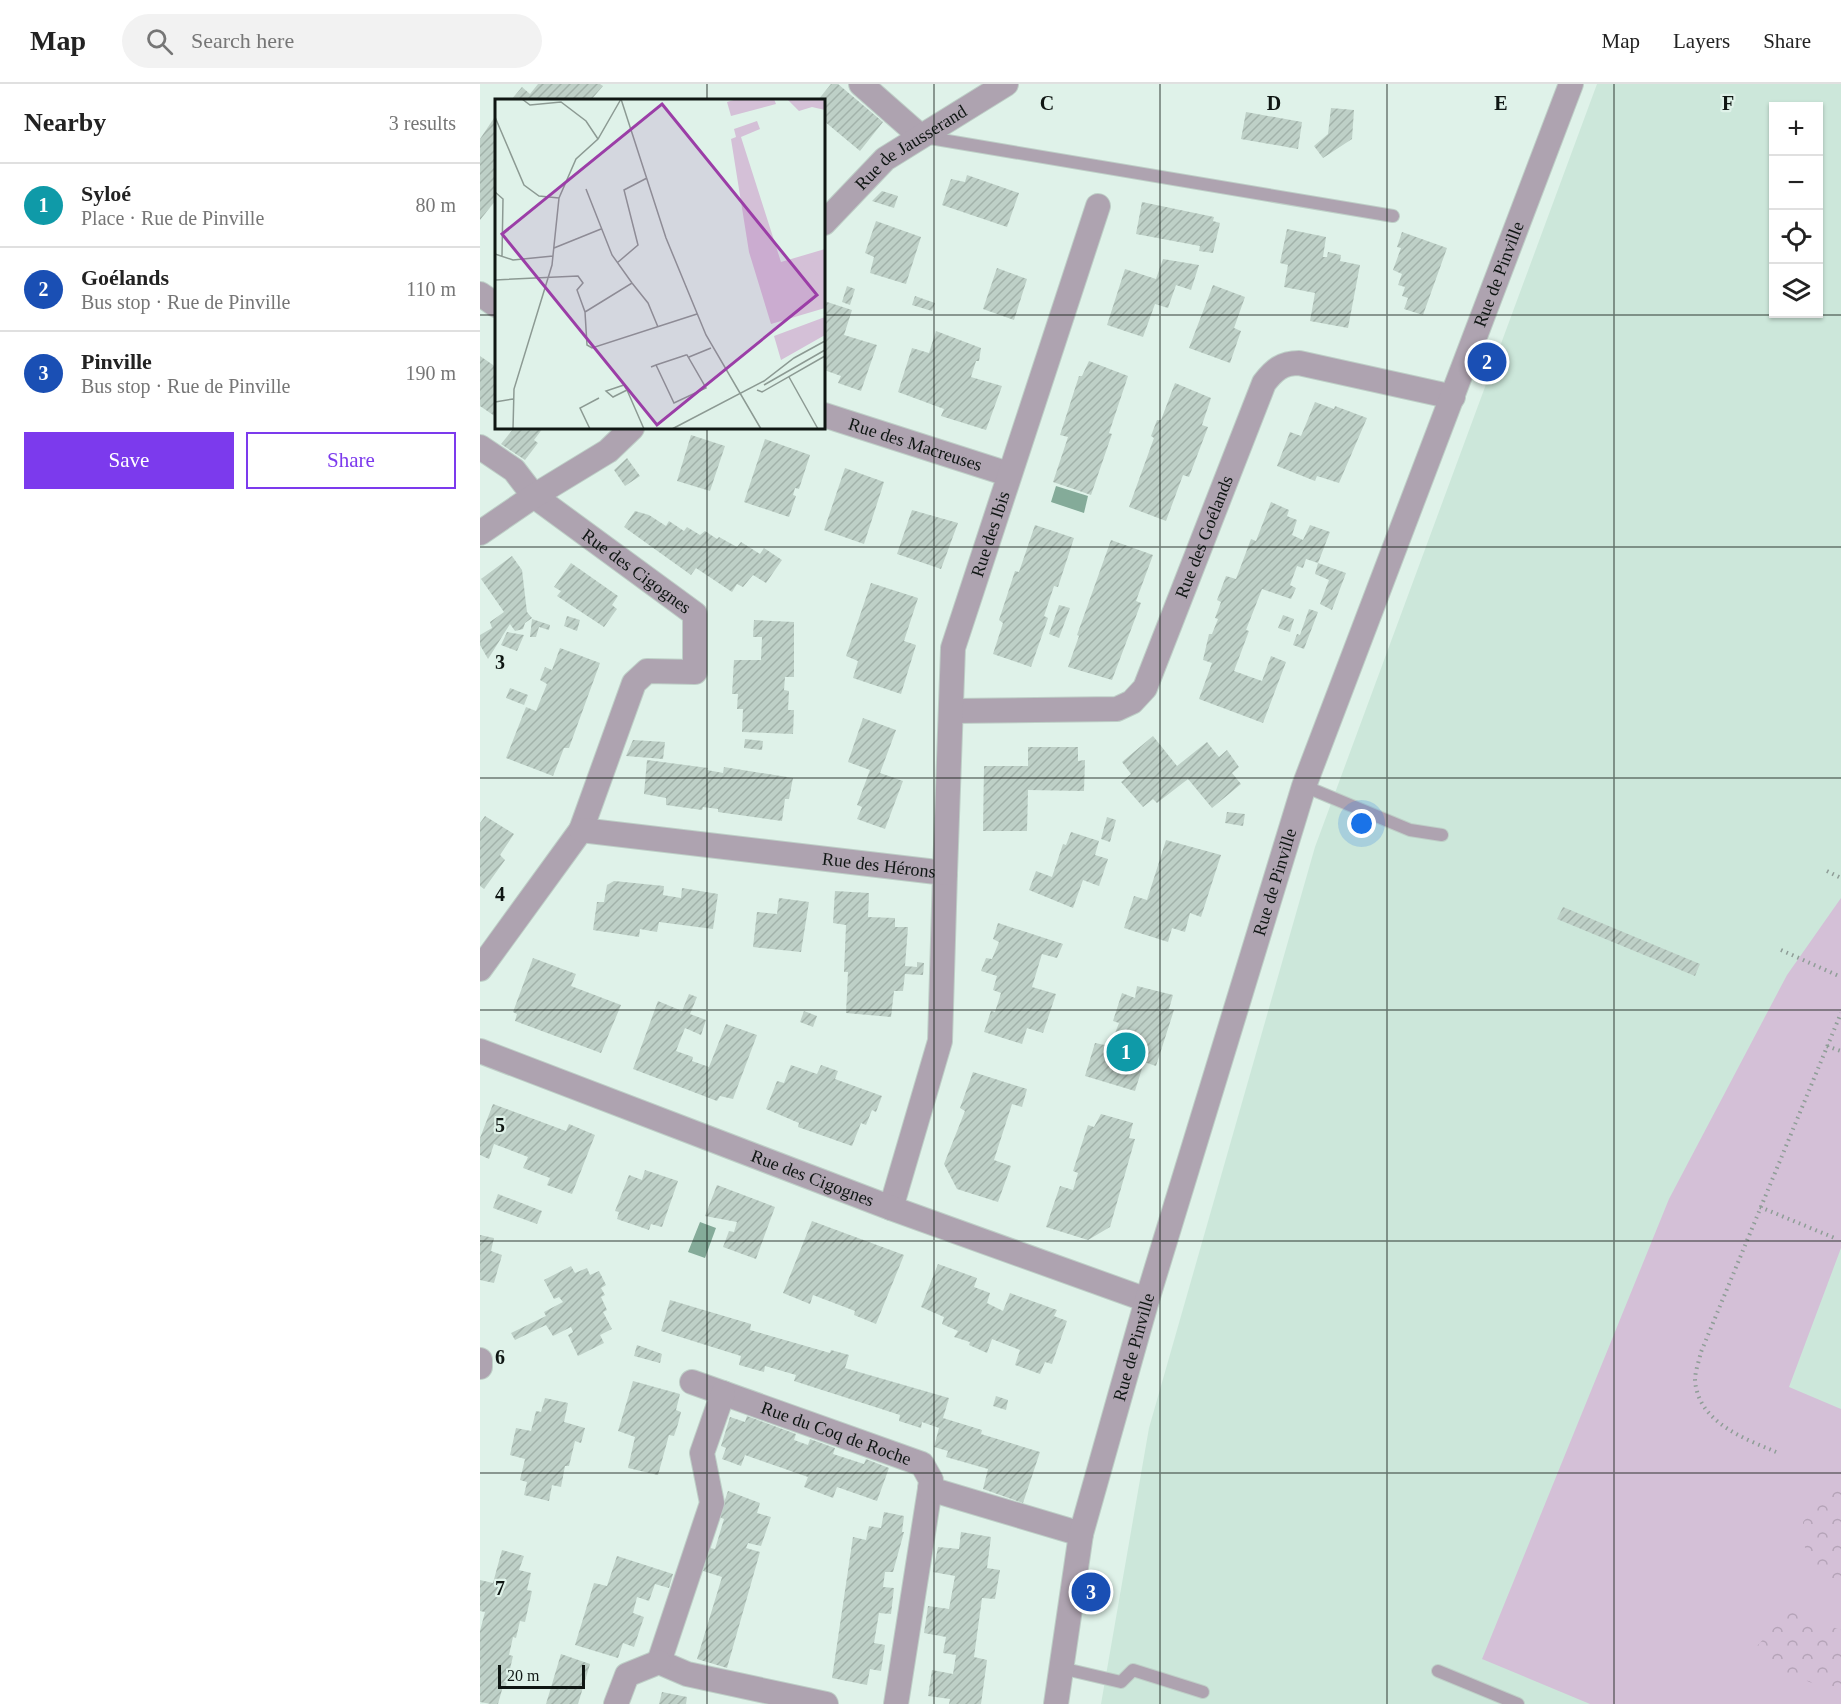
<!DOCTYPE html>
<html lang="en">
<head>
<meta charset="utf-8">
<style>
  :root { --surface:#fff; --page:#f2f2f2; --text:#222; --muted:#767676; --line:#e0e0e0; --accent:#7c3aed }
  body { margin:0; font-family:"Times New Roman",serif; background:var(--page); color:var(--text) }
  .controls { position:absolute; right:18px; top:18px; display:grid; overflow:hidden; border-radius:0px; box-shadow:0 2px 4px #0004 }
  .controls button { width:54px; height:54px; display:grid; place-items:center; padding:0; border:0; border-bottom:2px solid var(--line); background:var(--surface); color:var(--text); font:30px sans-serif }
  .scale { position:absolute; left:18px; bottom:15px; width:87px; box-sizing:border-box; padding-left:6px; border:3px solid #0f1613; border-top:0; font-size:16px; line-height:21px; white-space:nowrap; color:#0f1613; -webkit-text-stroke:4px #dff2e9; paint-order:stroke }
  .you { position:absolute; left:882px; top:740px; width:21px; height:21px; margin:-15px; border:4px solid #fff; border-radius:50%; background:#1a73e8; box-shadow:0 0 0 9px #1a73e833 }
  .badge { display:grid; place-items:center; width:39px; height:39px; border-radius:50%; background:var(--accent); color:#fff; font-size:20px; font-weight:700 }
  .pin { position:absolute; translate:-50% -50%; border:3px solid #fff; box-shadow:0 2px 6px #0006 }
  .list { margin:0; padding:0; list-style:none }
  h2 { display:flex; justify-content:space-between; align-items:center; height:78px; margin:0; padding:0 24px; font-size:26px }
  h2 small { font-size:20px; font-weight:400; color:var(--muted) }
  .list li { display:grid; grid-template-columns:39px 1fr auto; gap:18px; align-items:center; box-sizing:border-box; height:84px; padding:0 24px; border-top:2px solid var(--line) }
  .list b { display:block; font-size:22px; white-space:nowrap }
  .list p { margin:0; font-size:20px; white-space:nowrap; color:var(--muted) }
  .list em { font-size:20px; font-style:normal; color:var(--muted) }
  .actions { display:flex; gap:12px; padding:18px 24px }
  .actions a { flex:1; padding:14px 0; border:2px solid var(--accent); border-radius:0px; text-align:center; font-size:21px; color:var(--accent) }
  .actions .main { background:var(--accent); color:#fff }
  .icon { flex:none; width:33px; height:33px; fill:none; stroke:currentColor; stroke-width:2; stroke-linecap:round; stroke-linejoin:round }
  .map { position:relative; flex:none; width:1361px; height:1620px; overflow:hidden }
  header { display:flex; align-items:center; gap:36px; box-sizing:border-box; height:84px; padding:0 30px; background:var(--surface); border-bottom:2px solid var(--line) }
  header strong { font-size:28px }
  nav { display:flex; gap:33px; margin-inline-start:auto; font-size:21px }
  .search { width:420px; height:54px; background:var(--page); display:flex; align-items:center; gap:15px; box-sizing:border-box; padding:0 21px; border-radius:33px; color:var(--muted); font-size:22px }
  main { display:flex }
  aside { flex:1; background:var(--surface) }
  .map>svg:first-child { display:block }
  .built { fill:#cce7da; fill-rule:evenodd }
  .green { fill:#d4c0d7 }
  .forest { fill:url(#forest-crowns) }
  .water { fill:#84ab99 }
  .building { fill:url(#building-hatch) }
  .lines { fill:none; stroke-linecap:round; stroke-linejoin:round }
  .lane-casing { stroke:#becfc7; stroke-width:14 }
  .street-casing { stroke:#becfc7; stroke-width:26 }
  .path { stroke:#8f9d97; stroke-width:4; stroke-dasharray:1.5 4.5; stroke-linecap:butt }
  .lane { stroke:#aea3b0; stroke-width:12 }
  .street { stroke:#aea3b0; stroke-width:24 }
  .grid { fill:none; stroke:#0f1613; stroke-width:1.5; stroke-opacity:0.55 }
  .labels { text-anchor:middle; stroke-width:4.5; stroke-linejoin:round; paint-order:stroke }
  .street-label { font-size:18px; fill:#0f1613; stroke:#dff2e9 }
  .inset-road { fill:none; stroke:#8c9a93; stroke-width:1.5 }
  .view { fill:#9b3ea7; fill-opacity:0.15; stroke:#9b3ea7; stroke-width:3 }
  .inset-edge { fill:none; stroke:#0f1613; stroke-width:3 }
  .grid-label { font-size:20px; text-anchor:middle; font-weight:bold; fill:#0f1613; stroke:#dff2e9; stroke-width:4.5; stroke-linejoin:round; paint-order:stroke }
</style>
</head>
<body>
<header>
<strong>Map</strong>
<div class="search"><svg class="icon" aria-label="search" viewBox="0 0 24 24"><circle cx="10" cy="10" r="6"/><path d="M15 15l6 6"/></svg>Search here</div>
<nav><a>Map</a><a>Layers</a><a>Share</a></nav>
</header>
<main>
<aside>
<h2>Nearby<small>3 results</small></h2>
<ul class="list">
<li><span class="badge" style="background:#0f9aa8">1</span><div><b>Syloé</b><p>Place · Rue de Pinville</p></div><em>80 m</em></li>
<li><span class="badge" style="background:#1a4fb4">2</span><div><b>Goélands</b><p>Bus stop · Rue de Pinville</p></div><em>110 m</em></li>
<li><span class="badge" style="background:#1a4fb4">3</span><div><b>Pinville</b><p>Bus stop · Rue de Pinville</p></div><em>190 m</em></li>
</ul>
<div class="actions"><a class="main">Save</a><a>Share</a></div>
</aside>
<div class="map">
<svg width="1361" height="1620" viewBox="0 0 1361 1620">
  <defs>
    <pattern id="forest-crowns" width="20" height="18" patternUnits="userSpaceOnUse" patternTransform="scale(1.5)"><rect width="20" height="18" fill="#d4c0d7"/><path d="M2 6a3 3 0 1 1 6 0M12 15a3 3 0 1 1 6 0" fill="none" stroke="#b5a4b8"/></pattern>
    <pattern id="building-hatch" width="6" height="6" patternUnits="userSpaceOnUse" patternTransform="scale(1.5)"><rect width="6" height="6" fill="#bed0c7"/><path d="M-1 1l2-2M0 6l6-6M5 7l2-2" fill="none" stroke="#a2b2aa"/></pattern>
  </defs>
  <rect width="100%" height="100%" fill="#dff2e9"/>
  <path class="built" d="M1117,0H1361V1620H621L669,1344L835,763ZM1294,22H1338V230H1294Z"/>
  <polygon class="green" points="1361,814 1361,1164 1309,1303 1361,1325 1361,1620 1110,1620 1002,1575 1189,1115 1307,891"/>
  <g class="forest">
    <polygon points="1358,1395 1361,1395 1361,1499 1341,1497 1326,1477 1323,1438"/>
    <polygon points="1310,1527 1361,1546 1361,1611 1303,1587 1277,1562"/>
  </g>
  <g class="water">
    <polygon points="576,402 608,412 604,429 571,418"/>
    <polygon points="220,1138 236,1144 225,1174 208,1168"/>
  </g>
  <g class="building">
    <polygon points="58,0 120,0 123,2 111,16 31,16 42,3 50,10"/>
    <polygon points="351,0 358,0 403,38 380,67 344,37 344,16 338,16"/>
    <polygon points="851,24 874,26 872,55 843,74 834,62 848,50"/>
    <polygon points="766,28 822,38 818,65 761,55"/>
    <polygon points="16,31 16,116 0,136 0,55"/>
    <polygon points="487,91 539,109 527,143 462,121 471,95 485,98"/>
    <polygon points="402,107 418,112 414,124 392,117"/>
    <polygon points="662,118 734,133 733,137 740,139 733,169 719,167 720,162 656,150"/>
    <polygon points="396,137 441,153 426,200 390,189 394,173 385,169"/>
    <polygon points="807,145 846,153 843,173 847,173 848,168 861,171 860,177 880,181 868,244 830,237 835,209 804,203 808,181 800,179"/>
    <polygon points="922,148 967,164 943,231 924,225 928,214 922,212 925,203 918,201 922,190 913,186 921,164 917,163"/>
    <polygon points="683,175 719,181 711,206 696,201 688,224 675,220 663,253 627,241 645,185 676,195"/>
    <polygon points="517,184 547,195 534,236 503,225"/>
    <polygon points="733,201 765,213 754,244 761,247 750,279 709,264"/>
    <polygon points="367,202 375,205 370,221 362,218"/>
    <polygon points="435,212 455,219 452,227 432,221"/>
    <polygon points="344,217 372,226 364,251 397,261 381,307 358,299 361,292 344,286"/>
    <polygon points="456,247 501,264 499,277 496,277 491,293 522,302 506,346 461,332 464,325 418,308 432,264 449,269"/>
    <polygon points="0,272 16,283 14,299 16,301 16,333 0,322"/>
    <polygon points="609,277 648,292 629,349 632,350 611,411 573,398 588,353 580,351 599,292 602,292"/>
    <polygon points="695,299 731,314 722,341 728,343 709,393 703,391 686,437 649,423 674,354 671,352 677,336 681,336"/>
    <polygon points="835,318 854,325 855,322 887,334 859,399 837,392 835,397 797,382 810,348 821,352"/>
    <polygon points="34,344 63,344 54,356 58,359 45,376 21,360"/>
    <polygon points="211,351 245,362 230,407 197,397"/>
    <polygon points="285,355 330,371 319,405 315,404 313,411 316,412 309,433 264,418"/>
    <polygon points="147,374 160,392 145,402 134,386"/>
    <polygon points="365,384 404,398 384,460 344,446"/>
    <polygon points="791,418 809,426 807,432 817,436 812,451 823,456 830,441 850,448 838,479 826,475 823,484 817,482 810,501 816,504 811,515 782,505 766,546 769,547 754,587 782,597 791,572 806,578 783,639 719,615 732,579 723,576 729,550 732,550 738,535 735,534 741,518 737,516 746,492 756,495 771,455 776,457"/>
    <polygon points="432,426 478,439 461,485 417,470"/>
    <polygon points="155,427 169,431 186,442 189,437 204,447 207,443 220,451 225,447 237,455 239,453 257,463 261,458 280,470 284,464 302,476 286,499 273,491 263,503 257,500 252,508 216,484 211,491 144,443"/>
    <polygon points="555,441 594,454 578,503 574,502 564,532 568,534 551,583 513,570 523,539 519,536 535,487 539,488"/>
    <polygon points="631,456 673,471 656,517 661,519 632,596 588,583 599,552 597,551"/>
    <polygon points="32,472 42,486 47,528 52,534 45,539 43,545 35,547 30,540 8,575 0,561 0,551 12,544 10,538 24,528 1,495"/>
    <polygon points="91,479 138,512 132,521 137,525 124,543 77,512 81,507 74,503"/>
    <polygon points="838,479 866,489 852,526 840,520 849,496 835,490"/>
    <polygon points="391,499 438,514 424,557 436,561 421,610 373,594 378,577 366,572"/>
    <polygon points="579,521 590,524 579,554 569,550"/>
    <polygon points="829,525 838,528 824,565 813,561 817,550 820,551"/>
    <polygon points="803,531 814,535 810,548 798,544"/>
    <polygon points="87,532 100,536 97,547 84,542"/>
    <polygon points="52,535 70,541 69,546 59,543 56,553 50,553"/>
    <polygon points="274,536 314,538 314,593 305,593 304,606 309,607 308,626 314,626 313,650 262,648 263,625 257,625 258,610 252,610 254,576 281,576 282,553 273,553"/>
    <polygon points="27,548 44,551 37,567 21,561"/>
    <polygon points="80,564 120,579 89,664 84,664 73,692 26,674 46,623 56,627 67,600 60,596 65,583 72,586"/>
    <polygon points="30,604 48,611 44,621 26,614"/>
    <polygon points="383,634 416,646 400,689 423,697 405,745 377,735 382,723 377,721 390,686 368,678"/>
    <polygon points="673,652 697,682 727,658 739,673 747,666 759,683 752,689 761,700 732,724 708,695 677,719 673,715 663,723 641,698 651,690 642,678"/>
    <polygon points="265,655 283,657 282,666 264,664"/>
    <polygon points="153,656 185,658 183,675 146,672"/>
    <polygon points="548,663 598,663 598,677 605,676 604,707 548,706 547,747 503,747 504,682 548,682"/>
    <polygon points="167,676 228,684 227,686 243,689 244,683 313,694 309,715 305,715 302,737 238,728 238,725 223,723 222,726 186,721 186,714 164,710"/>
    <polygon points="747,728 765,730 763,742 745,739"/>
    <polygon points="5,732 34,750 20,771 25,776 4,805 0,802 0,739"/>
    <polygon points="627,733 636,736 630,758 621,755"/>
    <polygon points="591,748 619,757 615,771 628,775 619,802 603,796 593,824 549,806 556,787 572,793 583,760 586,761"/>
    <polygon points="686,756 741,771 721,833 710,829 705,848 692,844 688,858 644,844 654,812 667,816"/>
    <polygon points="134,797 184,802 183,811 201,814 202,804 238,810 233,845 179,838 177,848 160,845 159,853 113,846 117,818 124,818 127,801"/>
    <polygon points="355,807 389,809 388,833 415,834 415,843 428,843 425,882 437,883 437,878 444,879 443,891 425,890 423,907 414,907 411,933 366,929 368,888 364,888 366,841 353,839"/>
    <polygon points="299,814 329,818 321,868 273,863 277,828 297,830"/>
    <polygon points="1083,823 1220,880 1215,892 1077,835"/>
    <polygon points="518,839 583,860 577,874 562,870 552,903 576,910 563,949 547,944 542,960 504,948 511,927 515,928 521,909 513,906 517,892 501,887 506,874 512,875 519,858 513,855"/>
    <polygon points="53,874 96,890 91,902 141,921 121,969 35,937 37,930 33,928"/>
    <polygon points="657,902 693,911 689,925 694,926 676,982 664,978 655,1007 605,992 615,959 630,962 639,939 633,937 642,909 655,914"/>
    <polygon points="209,910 217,913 210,930 226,936 221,951 205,944 196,967 213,973 212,977 229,983 246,940 277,951 253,1015 240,1012 237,1017 153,985 178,917 202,927"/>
    <polygon points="324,927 337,932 333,943 320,938"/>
    <polygon points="311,981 337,990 341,981 358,987 355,995 402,1012 396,1028 392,1026 386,1041 381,1039 372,1062 318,1043 319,1039 286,1025 297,997 304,999"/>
    <polygon points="493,988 547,1005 542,1023 532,1020 514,1076 531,1082 518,1118 477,1105 464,1080 485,1027 480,1024"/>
    <polygon points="13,1020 86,1047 89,1040 115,1051 92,1110 67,1101 70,1094 43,1084 48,1073 14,1060 9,1075 0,1071 0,1054"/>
    <polygon points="621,1030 653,1039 649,1054 655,1055 630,1143 608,1156 566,1143 580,1102 593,1106 598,1089 593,1087 608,1041 614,1043"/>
    <polygon points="165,1086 198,1097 182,1143 171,1140 169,1146 137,1135 139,1128 135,1127 149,1091 162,1096"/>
    <polygon points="237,1101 295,1123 276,1175 243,1163 249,1147 254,1148 257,1138 225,1132"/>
    <polygon points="18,1110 62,1127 57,1140 13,1124"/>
    <polygon points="332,1137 424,1171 396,1240 374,1231 375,1227 333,1211 330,1220 303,1209"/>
    <polygon points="0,1151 14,1154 11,1167 22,1171 14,1199 0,1196"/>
    <polygon points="458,1180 497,1194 494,1203 510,1209 507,1219 523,1227 530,1209 577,1226 574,1232 587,1237 572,1280 565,1278 560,1290 535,1281 540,1266 512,1255 507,1269 489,1261 490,1258 474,1253 478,1247 462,1240 464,1233 441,1223"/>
    <polygon points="91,1182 95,1189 107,1184 110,1191 119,1187 126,1201 121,1204 125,1211 121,1213 127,1226 123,1228 132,1245 120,1251 124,1259 98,1272 88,1251 93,1248 91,1243 73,1252 66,1241 35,1256 31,1249 66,1232 64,1228 83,1218 79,1213 74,1215 64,1196"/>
    <polygon points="190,1216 271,1240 270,1246 350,1269 351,1266 369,1271 365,1284 469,1314 463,1334 502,1346 501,1350 560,1368 543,1419 503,1405 508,1385 466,1373 468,1367 454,1363 459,1344 442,1338 441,1344 419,1337 420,1331 314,1297 316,1291 285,1282 284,1288 259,1281 261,1272 181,1247"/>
    <polygon points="157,1261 182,1270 180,1279 154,1272"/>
    <polygon points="153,1297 200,1310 196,1326 201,1328 198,1340 194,1352 189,1351 178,1391 148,1384 155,1353 138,1347"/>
    <polygon points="516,1312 528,1316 526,1326 513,1322"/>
    <polygon points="65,1314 88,1319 84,1338 105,1344 101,1359 95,1357 89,1382 85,1382 81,1403 72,1401 69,1417 44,1411 47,1398 40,1396 45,1375 30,1371 36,1344 51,1347 56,1327 61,1328"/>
    <polygon points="267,1332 316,1350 314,1356 328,1361 330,1355 355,1364 353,1370 384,1380 386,1375 409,1384 397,1417 357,1403 353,1414 324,1403 328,1393 265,1371 261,1382 242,1375 246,1364 241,1362 250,1333 265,1338"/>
    <polygon points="248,1407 280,1419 277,1429 291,1433 281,1462 268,1459 266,1464 280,1468 247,1584 217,1575 242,1493 223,1487 230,1464 235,1465 244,1435 239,1433"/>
    <polygon points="404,1428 424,1432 422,1448 424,1448 413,1488 405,1488 403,1503 414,1504 411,1530 399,1529 394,1559 405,1561 401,1587 390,1585 387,1601 352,1594 373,1453 386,1456 389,1442 401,1444"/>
    <polygon points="481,1448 511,1453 507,1484 520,1486 515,1515 502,1514 494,1573 507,1576 501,1620 469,1620 470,1615 448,1612 452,1586 473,1590 476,1571 463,1569 466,1553 444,1549 448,1522 469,1525 475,1492 453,1488 458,1463 479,1465"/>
    <polygon points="22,1466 44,1472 39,1486 51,1489 47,1506 52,1507 45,1538 40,1537 36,1554 33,1553 29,1571 33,1572 26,1602 23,1602 18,1620 11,1620 0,1618 0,1547 5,1528 0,1527 0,1496 13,1499"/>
    <polygon points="137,1472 193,1490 189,1504 175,1500 169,1517 157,1513 153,1529 164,1533 154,1563 143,1559 138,1574 95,1561 114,1499 127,1502"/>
    <polygon points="81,1570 110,1580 98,1620 66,1620"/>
    <polygon points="182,1608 207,1613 206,1620 179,1620"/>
  </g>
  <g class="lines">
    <defs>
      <g id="lane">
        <polyline points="444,53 913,132"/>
        <polyline points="824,702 930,746 962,751"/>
        <polyline points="581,1584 641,1598 653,1586 723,1608"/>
        <polyline points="958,1587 1038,1620"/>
      </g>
      <g id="street">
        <polyline points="381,0 440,52"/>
        <path id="s1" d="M344,139L405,75L526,0"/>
        <polyline points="0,210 16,221"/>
        <path id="s2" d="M344,331L528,390"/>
        <path id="s3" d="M0,363L34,386L54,412L215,530V588L167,587L154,599L101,746L0,885"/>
        <polyline points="0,449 54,412 128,367 152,344"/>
        <path id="s4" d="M471,627L637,625L652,618L665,604L784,299C794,286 802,279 819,279L973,313"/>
        <path id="s5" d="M101,746L465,789L460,957L411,1124"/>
        <path id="s6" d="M465,789L473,564L618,122"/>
        <path id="s7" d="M0,967L411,1124L667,1216"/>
        <polyline points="0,1276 0,1283"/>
        <path id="s8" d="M212,1298L442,1380L451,1396L450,1405L416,1620"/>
        <polyline points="243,1309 222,1369 232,1419 179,1578 207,1590 346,1620"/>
        <polyline points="450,1405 601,1450"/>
        <polyline points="136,1620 147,1591 179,1578"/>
        <path id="s9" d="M576,1620L601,1450L667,1216L824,702L1091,0"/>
      </g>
    </defs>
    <use href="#lane" class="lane-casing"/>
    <use href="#street" class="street-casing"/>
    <g class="path">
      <polyline points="1347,787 1361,794"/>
      <polyline points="1301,866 1361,893"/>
      <polyline points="1347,962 1361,967"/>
      <polyline points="1280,1123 1357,1155"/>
      <path d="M1296,1368C1263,1354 1218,1338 1215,1296C1215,1288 1219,1277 1221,1268L1361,929"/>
    </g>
    <use href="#lane" class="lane"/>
    <use href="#street" class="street"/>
  </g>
  <path class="grid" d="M227,0V16M454,0V1620M680,0V1620M907,0V1620M1134,0V1620M0,231H16M344,231H1361M227,344V1620M0,463H1361M0,694H1361M0,926H1361M0,1157H1361M0,1389H1361"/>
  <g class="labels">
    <g class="street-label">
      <text dy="6" stroke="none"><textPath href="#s1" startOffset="116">Rue de Jausserand</textPath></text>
      <text dy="6" stroke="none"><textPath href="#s9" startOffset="1500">Rue de Pinville</textPath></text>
      <text dy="6" stroke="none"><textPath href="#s2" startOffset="96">Rue des Macreuses</textPath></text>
      <text dy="6" stroke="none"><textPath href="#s6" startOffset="345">Rue des Ibis</textPath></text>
      <text dy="6" stroke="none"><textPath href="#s4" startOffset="364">Rue des Goélands</textPath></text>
      <text dy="6" stroke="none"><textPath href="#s3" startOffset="201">Rue des Cigognes</textPath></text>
      <text dy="6" stroke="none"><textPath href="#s5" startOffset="300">Rue des Hérons</textPath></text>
      <text dy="6" stroke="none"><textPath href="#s9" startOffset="852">Rue de Pinville</textPath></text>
      <text dy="6" stroke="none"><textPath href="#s7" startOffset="356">Rue des Cigognes</textPath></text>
      <text dy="6" stroke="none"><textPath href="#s9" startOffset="366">Rue de Pinville</textPath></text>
      <text dy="6" stroke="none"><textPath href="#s8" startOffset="153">Rue du Coq de Roche</textPath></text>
    </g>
  </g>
  <g transform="translate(15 15)">
    <rect width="330" height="330" fill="#dff2e9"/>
    <path d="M242,0H279L281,5L236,17L232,3ZM292,0H330V11L317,8L304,12ZM262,22L265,30L246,38L286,163L330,150V209L276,225L254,153L236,40L241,38L239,30ZM330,218V236L286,261L279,237Z" fill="#d4c0d7"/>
    <path d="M330,157V193L307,197V190L329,182L324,174L305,183L300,170Z" fill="#d4c0d7"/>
    <path class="inset-road" d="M27,0L35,6L66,3L91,22L103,40M126,0L171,139L211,236L266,330M0,18L29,86L44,97L64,99M91,90L117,156L137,184M0,93L8,100L7,157M59,149L106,130M0,155L18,161L58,157M122,164L143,146L129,91L152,79M0,181L83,177L88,184L82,191L90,213L92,246L97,249L202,215M90,213L137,184L153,204L163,228M194,258L216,249M156,268L161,266L191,256H192L211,289L179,304L161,266M294,278L323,330M269,286L330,251M132,291L118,298L111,292L129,286L132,291L149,330M262,291L267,293L330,257M0,303L18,300M18,330L19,290L57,166L64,99L81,60L103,40L126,0M95,330L85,309L104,299M177,330L269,282L299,259L330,242"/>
    <path class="view" d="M167,5L322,196L162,326L7,135Z"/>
    <rect width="330" height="330" class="inset-edge"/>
  </g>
  <g class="grid-label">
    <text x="567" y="26">C</text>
    <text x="794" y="26">D</text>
    <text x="1021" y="26">E</text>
    <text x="1248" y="26">F</text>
    <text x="20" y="585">3</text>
    <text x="20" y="817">4</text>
    <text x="20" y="1048">5</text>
    <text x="20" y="1280">6</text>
    <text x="20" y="1511">7</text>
  </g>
</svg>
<div class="controls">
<button>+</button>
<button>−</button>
<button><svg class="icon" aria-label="locate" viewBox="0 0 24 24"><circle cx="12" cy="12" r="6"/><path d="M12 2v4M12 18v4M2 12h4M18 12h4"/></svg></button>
<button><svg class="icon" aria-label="layers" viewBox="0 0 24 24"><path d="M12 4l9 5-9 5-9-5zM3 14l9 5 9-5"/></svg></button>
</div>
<div class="scale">20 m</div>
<div class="you"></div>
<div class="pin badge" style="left:646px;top:968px;background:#0f9aa8">1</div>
<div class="pin badge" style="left:1007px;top:278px;background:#1a4fb4">2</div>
<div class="pin badge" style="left:611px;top:1508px;background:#1a4fb4">3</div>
</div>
</main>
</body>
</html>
